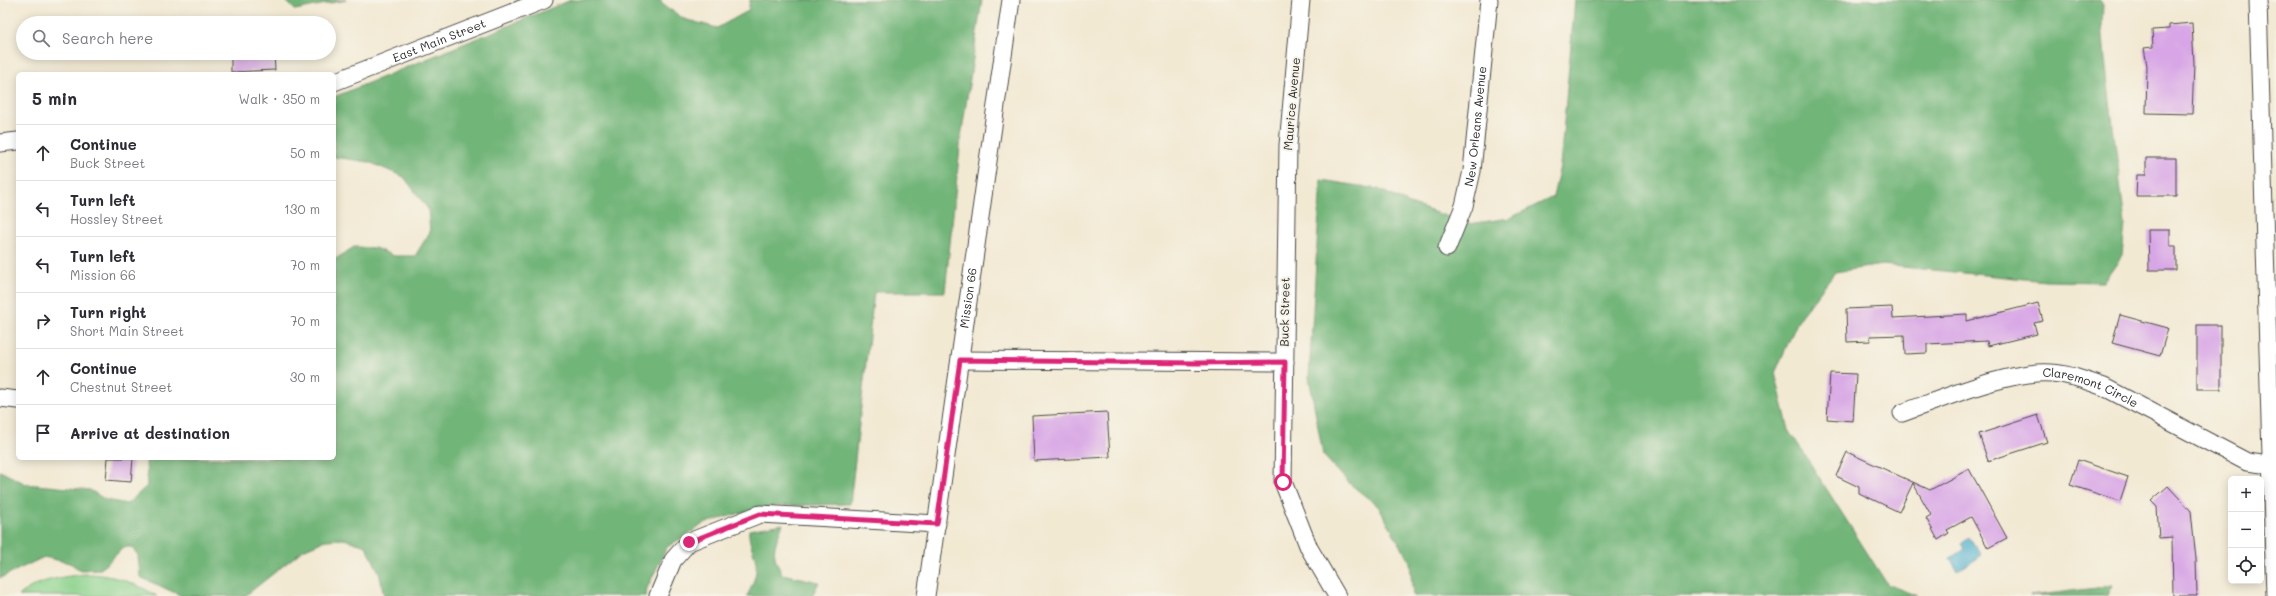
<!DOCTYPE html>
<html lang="en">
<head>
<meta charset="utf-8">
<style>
  :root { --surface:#fff; --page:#f2f2f3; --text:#2b2b33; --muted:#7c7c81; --line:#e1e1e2 }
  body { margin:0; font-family:Mali,sans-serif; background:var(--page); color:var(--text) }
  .controls { position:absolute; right:12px; bottom:12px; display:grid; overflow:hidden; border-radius:6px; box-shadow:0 2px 10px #0003 }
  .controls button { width:36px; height:36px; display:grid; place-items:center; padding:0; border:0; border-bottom:1px solid var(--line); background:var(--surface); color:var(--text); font:20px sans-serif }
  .stop { position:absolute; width:12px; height:12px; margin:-9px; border:3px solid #db2777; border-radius:50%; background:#fff }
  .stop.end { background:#db2777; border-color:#fff; box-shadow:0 1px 4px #0008 }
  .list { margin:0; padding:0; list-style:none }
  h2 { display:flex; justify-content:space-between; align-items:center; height:52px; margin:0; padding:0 16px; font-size:17px }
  h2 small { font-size:13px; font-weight:400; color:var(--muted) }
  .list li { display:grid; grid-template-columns:26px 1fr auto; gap:12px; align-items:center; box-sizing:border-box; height:56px; padding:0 16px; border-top:1px solid var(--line) }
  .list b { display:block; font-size:15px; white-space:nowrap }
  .list p { margin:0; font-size:13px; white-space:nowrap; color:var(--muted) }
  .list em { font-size:13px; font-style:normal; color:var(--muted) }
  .icon { flex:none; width:22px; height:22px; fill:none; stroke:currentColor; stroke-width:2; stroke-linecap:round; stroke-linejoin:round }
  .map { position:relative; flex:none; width:2276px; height:596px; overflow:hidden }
  .search { position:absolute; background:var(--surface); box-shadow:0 2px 10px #0003; left:16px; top:16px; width:320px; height:44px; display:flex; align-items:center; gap:10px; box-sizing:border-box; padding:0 14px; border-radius:22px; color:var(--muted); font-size:15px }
  .panel { position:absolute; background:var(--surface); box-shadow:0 2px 10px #0003; left:16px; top:72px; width:320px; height:388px; border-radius:6px }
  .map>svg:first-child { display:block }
  .green { fill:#8dd38e; stroke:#5c7f5c }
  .forest { fill:#72b579; stroke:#4e7052 }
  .water { fill:#50b0cf; stroke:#3e6e7d }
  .building { fill:#d8a6e6 }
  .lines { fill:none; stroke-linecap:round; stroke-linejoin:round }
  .minor-casing { stroke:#494844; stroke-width:19 }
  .minor { stroke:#fff; stroke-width:17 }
  .route { stroke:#db2777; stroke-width:5 }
  .labels { text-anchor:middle; stroke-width:4; stroke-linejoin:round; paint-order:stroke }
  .street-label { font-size:12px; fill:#2b2b2b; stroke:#f7f3e8 }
</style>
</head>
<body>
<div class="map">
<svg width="2276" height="596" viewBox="0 0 2276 596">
  <rect width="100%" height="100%" fill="#f7f3e8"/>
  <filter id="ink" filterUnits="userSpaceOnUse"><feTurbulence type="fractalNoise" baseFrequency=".025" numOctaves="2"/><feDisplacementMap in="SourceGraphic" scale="8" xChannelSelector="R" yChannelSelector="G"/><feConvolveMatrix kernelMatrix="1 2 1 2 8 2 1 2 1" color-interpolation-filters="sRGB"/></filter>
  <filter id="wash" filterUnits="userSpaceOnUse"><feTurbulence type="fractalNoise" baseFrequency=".012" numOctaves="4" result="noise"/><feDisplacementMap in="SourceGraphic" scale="16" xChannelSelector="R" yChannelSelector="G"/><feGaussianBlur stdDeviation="0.9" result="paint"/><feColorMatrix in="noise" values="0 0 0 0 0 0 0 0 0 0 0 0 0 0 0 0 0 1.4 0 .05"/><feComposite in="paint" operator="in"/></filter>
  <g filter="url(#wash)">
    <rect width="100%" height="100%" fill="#f2e9d3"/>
    <path class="green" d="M86,574C112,574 136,583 157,596H19C37,579 63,577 86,574Z"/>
    <g class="forest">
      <polygon points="285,0 346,0 295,10"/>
      <polygon points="571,0 661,0 662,4 684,19 717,28 748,11 750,0 982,0 961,137 945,292 874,292 850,504 774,506 751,510 705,523 667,547 647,588 646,596 384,596 379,572 366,546 344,539 326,540 303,550 245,596 182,596 140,577 138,555 131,547 124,547 101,569 80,570 70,563 44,557 0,578 0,471 26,484 90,490 106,500 127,504 147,486 146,458 334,458 334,260 354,247 375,248 394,256 415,256 430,232 428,209 404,177 369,162 334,157 334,97"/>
      <polygon points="1575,0 2100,0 2103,5 2102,23 2105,60 2125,224 2122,255 2103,282 2046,281 1882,265 1835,272 1799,318 1775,373 1789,430 1887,584 1917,596 1413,596 1410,562 1378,506 1350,484 1323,455 1309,377 1321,180 1378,189 1410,204 1469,224 1510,218 1553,197 1560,166"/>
      <path d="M783,524C774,547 770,551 782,574L819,582L812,596H747C752,587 758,572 756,562C754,551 748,541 749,530Z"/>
      <polygon points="2113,586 2108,596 2030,596"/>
    </g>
    <polygon class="water" points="1969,538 1981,555 1958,571 1950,559 1965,549 1961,544"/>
    <g id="blocks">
      <g class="building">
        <polygon points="2192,23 2194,64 2192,114 2146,113 2147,66 2144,48 2153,47 2152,30 2169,29 2169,25"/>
        <polygon points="231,53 274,53 275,70 231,72"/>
        <polygon points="2146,158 2176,158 2176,196 2136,196 2137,175 2146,175"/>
        <polygon points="2148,230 2170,230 2170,246 2176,246 2176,270 2149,270"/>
        <polygon points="2038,303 2043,321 2034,323 2037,334 1988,346 1987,341 1927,344 1927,353 1905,354 1904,335 1870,336 1871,341 1847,342 1846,309 1892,307 1893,318 1967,314 1967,321"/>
        <polygon points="2120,315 2168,328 2160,356 2112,343"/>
        <rect x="2197" y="325" width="24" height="64"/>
        <polygon points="1830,373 1856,374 1853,421 1827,419"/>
        <polygon points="1107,412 1110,457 1034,461 1032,416"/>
        <polygon points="2038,415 2047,442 1988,461 1979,434"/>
        <polygon points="1847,452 1930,490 1969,469 2007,538 1988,548 1971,517 1947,530 1949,533 1938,540 1926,518 1931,515 1913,483 1899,512 1859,493 1859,487 1836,476"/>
        <polygon points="108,458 133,458 131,482 106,480"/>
        <polygon points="2078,460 2128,477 2120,501 2070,485"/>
        <polygon points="2168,486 2191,511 2196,559 2197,596 2173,596 2172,537 2159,538 2157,507 2151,501"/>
      </g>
    </g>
  </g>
  <g filter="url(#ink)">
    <use href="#blocks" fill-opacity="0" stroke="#494844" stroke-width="1"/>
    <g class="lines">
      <defs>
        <g id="minor">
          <polyline points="1301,0 1288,145 1283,482 1309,548 1337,596"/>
          <polyline points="2258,0 2275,596"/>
          <path id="s1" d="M334,82L544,0"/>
          <polyline points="0,143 18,141"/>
          <path id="s2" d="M1447,248L1464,206L1472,171L1489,0"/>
          <polyline points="960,360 1285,362"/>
          <polyline points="0,398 18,400"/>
          <path id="s3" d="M1902,413C1942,399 2010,370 2051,373C2069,374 2087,381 2104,387L2247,462L2270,465"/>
          <polyline points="658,596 673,560 689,542 760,514 937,524"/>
          <path id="s4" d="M926,596L1011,0"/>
        </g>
      </defs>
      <use href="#minor" class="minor-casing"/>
      <use href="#minor" class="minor"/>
    </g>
  </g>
  <g class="lines" filter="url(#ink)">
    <polyline class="route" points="689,542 760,514 937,524 960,360 1197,363 1285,362 1283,482"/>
  </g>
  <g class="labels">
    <g class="street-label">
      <text dy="4" stroke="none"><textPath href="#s1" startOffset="113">East Main Street</textPath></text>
      <text transform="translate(1292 104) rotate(-85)" y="4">Maurice Avenue</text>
      <text dy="4" stroke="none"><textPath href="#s2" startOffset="126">New Orleans Avenue</textPath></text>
      <text dy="4" stroke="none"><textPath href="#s4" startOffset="301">Mission 66</textPath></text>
      <text transform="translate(1285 312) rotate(-89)" y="4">Buck Street</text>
      <text dy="4" stroke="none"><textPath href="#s3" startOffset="197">Claremont Circle</textPath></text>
    </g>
  </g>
</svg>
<div class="controls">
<button>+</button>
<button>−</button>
<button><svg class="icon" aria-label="locate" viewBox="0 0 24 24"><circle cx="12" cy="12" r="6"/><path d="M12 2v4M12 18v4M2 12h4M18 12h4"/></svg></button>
</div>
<div class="stop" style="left:1283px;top:482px"></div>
<div class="stop end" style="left:689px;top:542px"></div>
<div class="search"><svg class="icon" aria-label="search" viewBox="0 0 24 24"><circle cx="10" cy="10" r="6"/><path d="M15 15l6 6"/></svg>Search here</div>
<section class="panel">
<h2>5 min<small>Walk · 350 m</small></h2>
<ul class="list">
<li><svg class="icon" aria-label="ahead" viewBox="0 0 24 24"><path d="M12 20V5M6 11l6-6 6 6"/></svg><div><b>Continue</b><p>Buck Street</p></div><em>50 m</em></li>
<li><svg class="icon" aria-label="left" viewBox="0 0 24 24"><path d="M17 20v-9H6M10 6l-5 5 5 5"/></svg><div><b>Turn left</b><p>Hossley Street</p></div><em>130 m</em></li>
<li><svg class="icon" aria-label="left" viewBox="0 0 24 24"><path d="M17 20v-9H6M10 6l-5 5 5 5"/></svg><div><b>Turn left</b><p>Mission 66</p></div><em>70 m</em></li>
<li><svg class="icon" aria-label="right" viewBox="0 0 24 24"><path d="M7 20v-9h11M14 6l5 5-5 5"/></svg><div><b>Turn right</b><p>Short Main Street</p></div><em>70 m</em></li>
<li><svg class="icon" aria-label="ahead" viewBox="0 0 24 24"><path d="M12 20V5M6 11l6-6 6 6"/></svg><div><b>Continue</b><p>Chestnut Street</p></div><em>30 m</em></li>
<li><svg class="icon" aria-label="arrive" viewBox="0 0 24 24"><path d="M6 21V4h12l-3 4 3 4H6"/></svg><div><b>Arrive at destination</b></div></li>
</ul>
</section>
</div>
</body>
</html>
